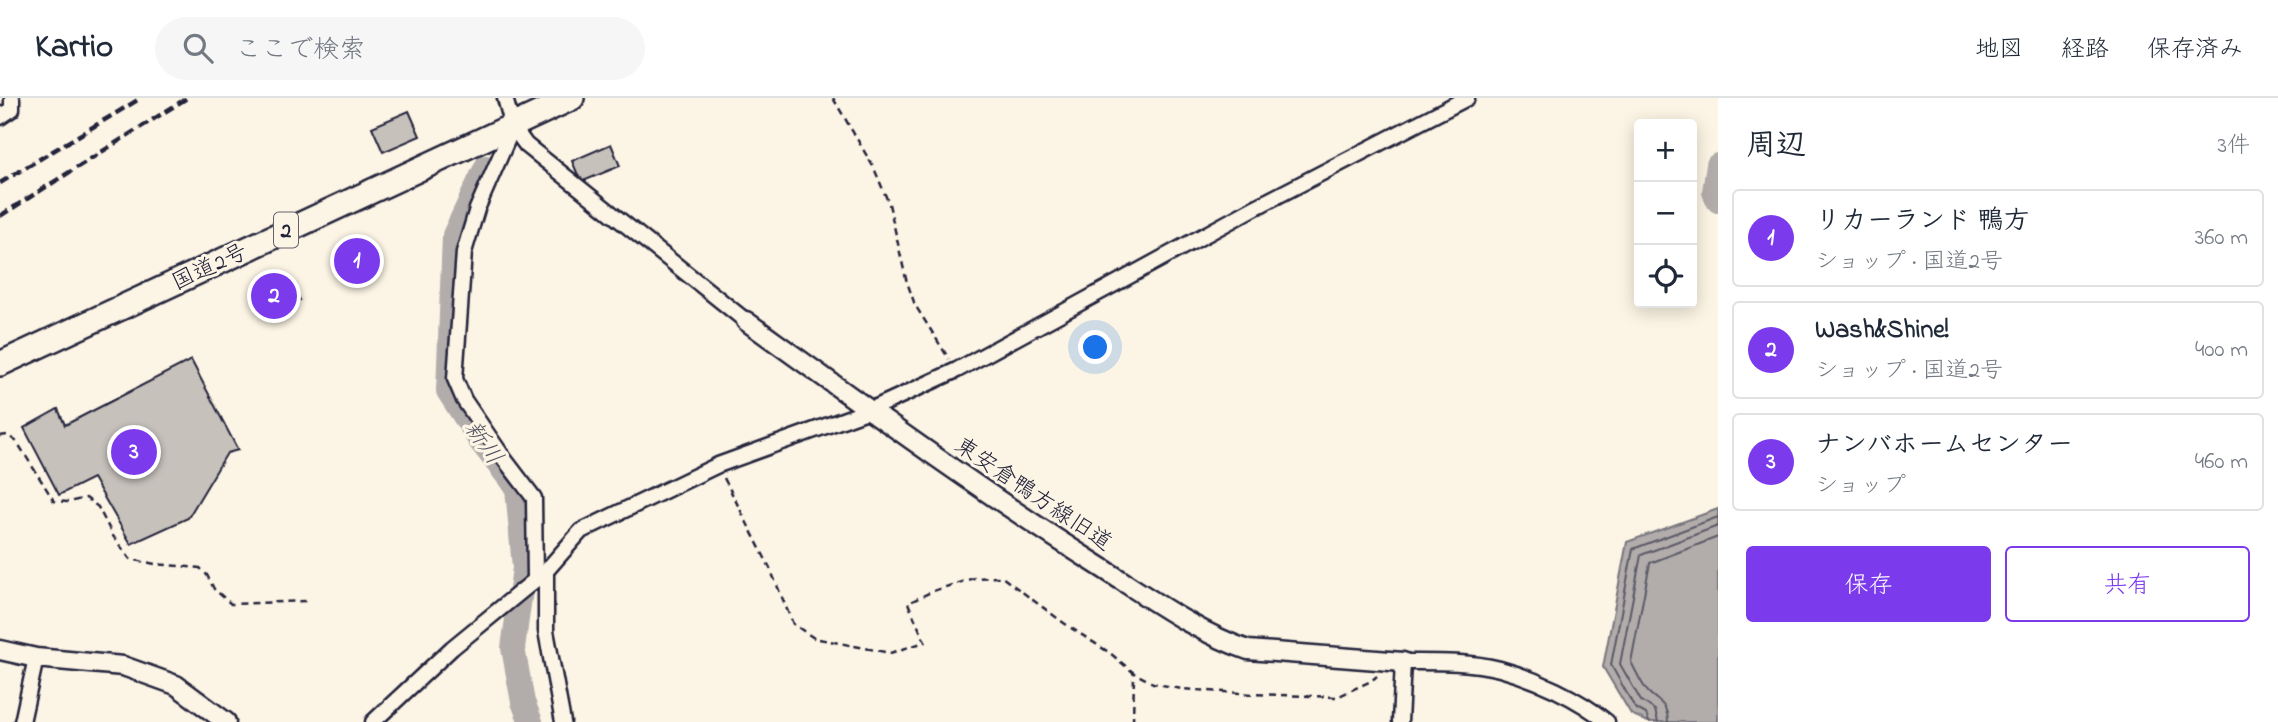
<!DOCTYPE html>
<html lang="ja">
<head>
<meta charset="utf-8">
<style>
  :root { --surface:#fff; --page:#f6f6f7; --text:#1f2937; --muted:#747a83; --line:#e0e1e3; --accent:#7c3aed }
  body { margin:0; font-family:"Indie Flower","Klee One",sans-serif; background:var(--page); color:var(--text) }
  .controls { position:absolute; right:21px; top:21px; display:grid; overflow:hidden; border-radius:7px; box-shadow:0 4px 18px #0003 }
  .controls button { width:63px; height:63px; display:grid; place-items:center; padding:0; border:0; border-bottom:2px solid var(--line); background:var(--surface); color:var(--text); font:35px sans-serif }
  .you { position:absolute; left:1096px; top:250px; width:24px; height:24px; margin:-18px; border:5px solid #fff; border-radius:50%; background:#1a73e8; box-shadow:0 0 0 10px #1a73e833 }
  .badge { display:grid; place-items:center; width:46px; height:46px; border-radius:50%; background:var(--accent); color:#fff; font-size:23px; font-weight:700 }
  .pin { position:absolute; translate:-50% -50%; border:4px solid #fff; box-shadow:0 2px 7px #0006 }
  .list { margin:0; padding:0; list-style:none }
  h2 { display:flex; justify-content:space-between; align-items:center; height:91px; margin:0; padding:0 28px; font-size:30px }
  h2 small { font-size:23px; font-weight:400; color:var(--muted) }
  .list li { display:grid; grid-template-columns:46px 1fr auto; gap:21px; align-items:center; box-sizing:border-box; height:98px; margin:0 14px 14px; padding:0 14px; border:2px solid var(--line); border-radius:7px }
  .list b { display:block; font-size:26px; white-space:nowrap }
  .list p { margin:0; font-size:23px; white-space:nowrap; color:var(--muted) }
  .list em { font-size:23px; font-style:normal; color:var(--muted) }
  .actions { display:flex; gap:14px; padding:21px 28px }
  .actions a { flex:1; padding:16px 0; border:2px solid var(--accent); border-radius:7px; text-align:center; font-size:24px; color:var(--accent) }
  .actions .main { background:var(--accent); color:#fff }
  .icon { flex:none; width:38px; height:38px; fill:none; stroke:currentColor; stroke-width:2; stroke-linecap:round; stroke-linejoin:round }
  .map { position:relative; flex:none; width:1718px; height:624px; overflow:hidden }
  header { display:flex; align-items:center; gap:42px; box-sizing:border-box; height:98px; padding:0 35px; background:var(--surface); border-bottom:2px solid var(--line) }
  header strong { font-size:33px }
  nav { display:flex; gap:38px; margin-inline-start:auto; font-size:24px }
  .search { width:490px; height:63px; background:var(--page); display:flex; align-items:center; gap:18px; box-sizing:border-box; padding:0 24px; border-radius:38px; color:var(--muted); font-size:26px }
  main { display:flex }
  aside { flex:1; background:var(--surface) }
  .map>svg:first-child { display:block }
  .water { fill:#b2adab; stroke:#78757e; stroke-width:2 }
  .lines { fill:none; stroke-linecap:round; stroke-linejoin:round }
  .shore { stroke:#5c5a68; stroke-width:2 }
  .river { stroke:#b2adab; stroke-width:24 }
  .building { fill:#c6c1bb; stroke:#22223b; stroke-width:2 }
  .minor-casing { stroke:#22223b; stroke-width:19 }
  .tertiary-casing { stroke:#22223b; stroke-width:23 }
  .trunk-casing { stroke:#22223b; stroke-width:28 }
  .path { stroke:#22223b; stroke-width:2.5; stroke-dasharray:7 5; stroke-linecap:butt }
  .minor { stroke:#fcf5e5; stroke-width:14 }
  .tertiary { stroke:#fcf5e5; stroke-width:18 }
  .trunk { stroke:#fcf5e5; stroke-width:23 }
  .rail { stroke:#22223b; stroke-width:4.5; stroke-dasharray:10 5; stroke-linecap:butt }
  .labels { text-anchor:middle; stroke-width:6; stroke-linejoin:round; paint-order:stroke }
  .shield { fill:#fcf5e5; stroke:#63616e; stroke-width:2 }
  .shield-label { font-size:21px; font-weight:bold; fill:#22223b }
  .street-label { font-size:23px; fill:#22223b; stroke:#fcf5e5 }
  .water-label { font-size:24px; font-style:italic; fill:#545362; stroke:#fcf5e5 }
</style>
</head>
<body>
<header>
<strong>Kartio</strong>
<div class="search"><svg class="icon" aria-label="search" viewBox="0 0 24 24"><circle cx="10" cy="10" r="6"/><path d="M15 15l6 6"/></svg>ここで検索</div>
<nav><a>地図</a><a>経路</a><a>保存済み</a></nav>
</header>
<main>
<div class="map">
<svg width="1718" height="624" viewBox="0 0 1718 624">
  <rect width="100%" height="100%" fill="#fcf5e5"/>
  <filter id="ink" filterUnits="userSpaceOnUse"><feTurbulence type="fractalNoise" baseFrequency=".0143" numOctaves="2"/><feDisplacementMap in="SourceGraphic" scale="14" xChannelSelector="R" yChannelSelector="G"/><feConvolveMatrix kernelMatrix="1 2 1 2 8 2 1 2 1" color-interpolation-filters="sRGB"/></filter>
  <g filter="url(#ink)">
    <polygon class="water" points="1718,411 1718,624 1648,624 1631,616 1603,569 1627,444"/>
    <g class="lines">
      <g class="shore">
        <polyline points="1649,624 1646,616 1635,610 1611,567 1633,451 1718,419"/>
        <polyline points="1658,624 1655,612 1641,603 1620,566 1641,457 1718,428"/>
        <path d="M1668,624C1667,605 1661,606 1649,595C1642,588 1636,573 1631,564L1650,465L1718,439"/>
      </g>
      <g class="river">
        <polyline points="1718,67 1714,94 1718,103"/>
        <polyline points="486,69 454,137 448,293 481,344 517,390 524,470 513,550 523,604 531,624"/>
      </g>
    </g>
    <g class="building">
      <polygon points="409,13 420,38 383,54 372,29"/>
      <polygon points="611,46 620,68 581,84 572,63"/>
      <polygon points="364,147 375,169 346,182 336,159"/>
      <polygon points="288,179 300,202 272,217 259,193"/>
      <polygon points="191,262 238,352 227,355 188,420 131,446 93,380 59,397 24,330 58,311 65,327"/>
    </g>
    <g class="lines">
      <defs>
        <g id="minor">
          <polyline points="505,0 513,29 477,111 464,154 455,281 464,302 505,362 534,400 535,481"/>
          <polyline points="0,19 12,11 12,0"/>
          <polyline points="513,29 526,47 746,223"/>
          <polyline points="546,473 546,533 563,624"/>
          <polyline points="22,624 36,560"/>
          <polyline points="373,624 452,550 546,473 581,433 718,367 870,312 957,272 1256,109 1467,0"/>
          <path d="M1400,624L1403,564C1434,564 1469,563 1500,571C1536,581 1578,600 1607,624"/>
        </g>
        <g id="tertiary">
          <path d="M746,223C861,306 976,390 1096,466C1145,497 1193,533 1248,552L1403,564"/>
          <polyline points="0,552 36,560 123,568 176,587 226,624"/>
        </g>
        <polyline id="trunk" points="0,266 572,0"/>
      </defs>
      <use href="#minor" class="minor-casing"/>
      <use href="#tertiary" class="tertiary-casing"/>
      <use href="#trunk" class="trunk-casing"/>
      <g class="path">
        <polyline points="833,0 874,70 889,106 906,181 915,207 949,261"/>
        <polyline points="0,338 7,337 17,344 54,403 68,404 86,400 98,409 113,438 130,461 155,466 200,470 207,477 214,491 231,506 307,503"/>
        <polyline points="724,380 769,468 793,526 814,540 890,555 925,544 908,505 933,493 974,480 1002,479 1068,528 1110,555 1134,575 1153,585 1181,591 1253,596 1337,599 1371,583 1377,578"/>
        <polyline points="1133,624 1134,575"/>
      </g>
      <use href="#minor" class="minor"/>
      <use href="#tertiary" class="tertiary"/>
      <use href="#trunk" class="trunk"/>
      <g class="rail">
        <polyline points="0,85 141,0"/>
        <polyline points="0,118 187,0"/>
      </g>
    </g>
  </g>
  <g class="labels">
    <rect class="shield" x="274" y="114.5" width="24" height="35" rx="5"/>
    <g class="shield-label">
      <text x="286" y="139">2</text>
    </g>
    <g class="street-label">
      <text transform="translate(209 168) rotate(-25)" y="8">国道2号</text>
      <text transform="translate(1034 395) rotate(34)" y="8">東安倉鴨方線旧道</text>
    </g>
    <g class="water-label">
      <text transform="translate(484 344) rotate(55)" y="8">新川</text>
    </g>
  </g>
</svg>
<div class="controls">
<button>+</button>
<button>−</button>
<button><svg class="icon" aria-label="locate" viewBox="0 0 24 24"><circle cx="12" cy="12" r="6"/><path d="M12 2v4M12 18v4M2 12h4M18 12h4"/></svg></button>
</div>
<div class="you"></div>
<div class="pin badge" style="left:357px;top:163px">1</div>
<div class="pin badge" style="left:274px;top:198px">2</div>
<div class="pin badge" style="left:134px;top:354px">3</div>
</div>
<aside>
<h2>周辺<small>3件</small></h2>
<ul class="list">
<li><span class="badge">1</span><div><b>リカーランド 鴨方</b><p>ショップ · 国道2号</p></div><em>360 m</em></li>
<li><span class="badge">2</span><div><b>Wash&amp;Shine!</b><p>ショップ · 国道2号</p></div><em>400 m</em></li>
<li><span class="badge">3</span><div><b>ナンバホームセンター</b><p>ショップ</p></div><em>460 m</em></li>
</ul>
<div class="actions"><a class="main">保存</a><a>共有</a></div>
</aside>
</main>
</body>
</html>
